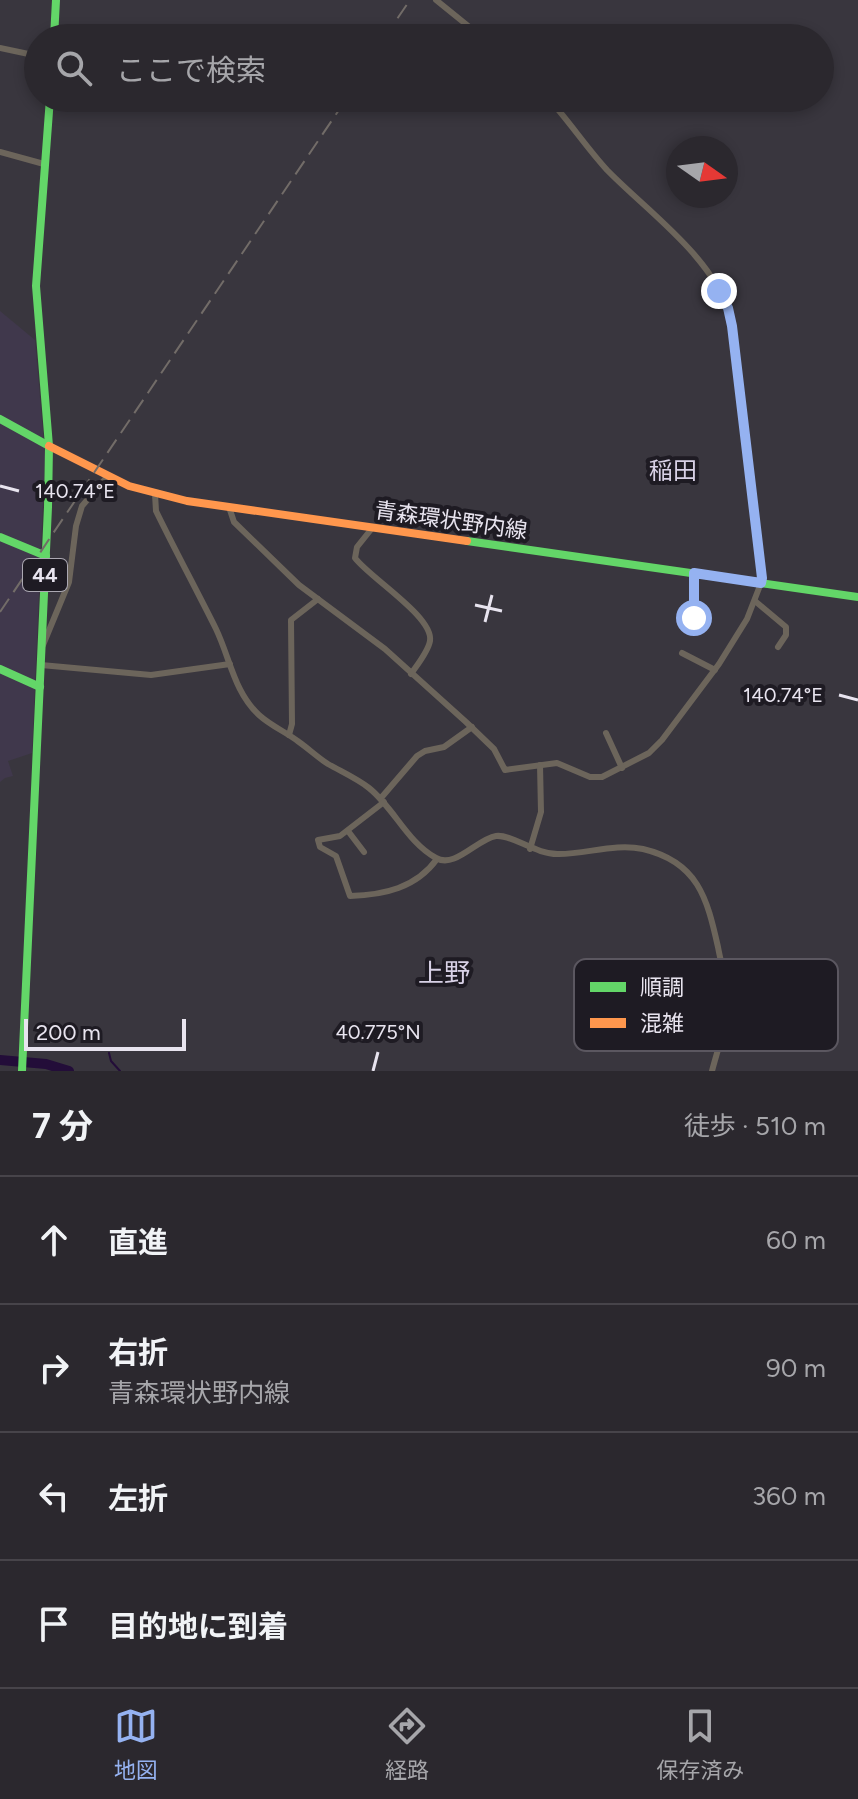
<!DOCTYPE html>
<html lang="ja">
<head>
<meta charset="utf-8">
<style>
  :root { --surface:#2b282e; --page:#333036; --text:#f1f3f6; --muted:#a6a6aa; --line:#47444a; --accent:#95b2f1 }
  body { margin:0; font-family:Figtree,"Noto Sans JP",sans-serif; background:var(--page); color:var(--text) }
  .compass { position:absolute; left:666px; top:136px; width:72px; height:72px; border-radius:50%; background:var(--surface); box-shadow:0 4px 12px #0003; rotate:104deg }
  .scale { position:absolute; left:24px; bottom:20px; width:162px; box-sizing:border-box; padding-left:8px; border:4px solid #e8e4ef; border-top:0; font-size:22px; line-height:28px; white-space:nowrap; color:#e8e4ef; -webkit-text-stroke:6px #1e1b23; paint-order:stroke }
  .stop { position:absolute; width:24px; height:24px; margin:-18px; border:6px solid #95b2f1; border-radius:50%; background:#fff }
  .stop.end { background:#95b2f1; border-color:#fff; box-shadow:0 2px 8px #0008 }
  .list { margin:0; padding:0; list-style:none }
  h2 { display:flex; justify-content:space-between; align-items:center; height:104px; margin:0; padding:0 32px; font-size:34px }
  h2 small { font-size:26px; font-weight:400; color:var(--muted) }
  .list li { display:grid; grid-template-columns:52px 1fr auto; gap:24px; align-items:center; box-sizing:border-box; height:128px; padding:0 32px; border-top:2px solid var(--line) }
  .list b { display:block; font-size:30px; white-space:nowrap }
  .list p { margin:0; font-size:26px; white-space:nowrap; color:var(--muted) }
  .list em { font-size:26px; font-style:normal; color:var(--muted) }
  .icon { flex:none; width:44px; height:44px; fill:none; stroke:currentColor; stroke-width:2; stroke-linecap:round; stroke-linejoin:round }
  .map { position:relative; flex:none; width:858px; height:1071px; overflow:hidden }
  .search { position:absolute; background:var(--surface); box-shadow:0 4px 12px #0003; left:24px; right:24px; top:24px; height:88px; display:flex; align-items:center; gap:20px; box-sizing:border-box; padding:0 28px; border-radius:44px; color:var(--muted); font-size:30px }
  .sheet { height:616px; background:var(--surface) }
  nav { display:flex; justify-content:space-around; align-items:center; box-sizing:border-box; height:112px; border-top:2px solid var(--line); background:var(--surface); font-size:22px; color:var(--muted) }
  nav a { display:grid; justify-items:center; gap:4px }
  nav .on { color:var(--accent) }
  .map>svg:first-child { display:block }
  .built { fill:#40384c }
  .lines { fill:none; stroke-linecap:round; stroke-linejoin:round }
  .stream { stroke:#230d39; stroke-width:2 }
  .river { stroke:#230d39; stroke-width:10 }
  .street { stroke:#6c655b; stroke-width:6 }
  .fast { stroke:#63d668; stroke-width:8 }
  .slow { stroke:#ff974d; stroke-width:8 }
  .rail { stroke:#726c68; stroke-width:2; stroke-dasharray:16 8; stroke-linecap:butt }
  .route { stroke:#95b2f1; stroke-width:10 }
  .ticks { fill:none; stroke:#e8e4ef; stroke-width:3 }
  .labels { text-anchor:middle; stroke-width:8; stroke-linejoin:round; paint-order:stroke }
  .shield { fill:#1e1b23; stroke:#aba8b2; stroke-width:2 }
  .shield-label { font-size:20px; font-weight:bold; fill:#e8e4ef }
  .street-label { font-size:22px; fill:#e8e4ef; stroke:#1e1b23 }
  .neighbourhood-label { font-size:24px; fill:#d8d1e6; stroke:#1e1b23 }
  .quarter-label { font-size:26px; fill:#d8d1e6; stroke:#1e1b23 }
  .key { fill:#1e1b23; stroke:#5b5760; stroke-width:2 }
  .key-label { font-size:22px; fill:#e8e4ef }
  .ticks-label { font-size:20px; text-anchor:middle; fill:#e8e4ef; stroke:#1e1b23; stroke-width:8; stroke-linejoin:round; paint-order:stroke }
</style>
</head>
<body>
<div class="map">
<svg width="858" height="1071" viewBox="0 0 858 1071">
  <rect width="100%" height="100%" fill="#39363e"/>
  <polygon class="built" points="0,311 35,340 45,456 32,753 8,761 13,776 5,778 0,782"/>
  <g class="lines">
    <polyline class="stream" points="109,1053 111,1061 120,1071"/>
    <polyline class="river" points="0,1060 46,1064 69,1071"/>
    <g class="street">
      <polyline points="436,0 483,38"/>
      <polyline points="0,48 38,56"/>
      <polyline points="0,152 44,164"/>
      <path d="M155,494L156,511C175,550 196,589 216,629C230,658 234,692 259,715C271,726 286,732 299,742C309,749 317,757 328,764C342,772 356,778 369,788C394,808 407,842 436,858C455,869 477,839 496,836C512,834 536,855 559,854C587,854 615,843 643,849C698,862 707,898 718,947C721,964 727,982 727,1000C727,1024 718,1048 712,1071"/>
      <path d="M229,507L234,522L299,585L385,649L466,722L494,749L505,770L557,763L590,777H602L649,753L662,740L719,664L747,619L761,583L759,545L730,315C713,257 648,212 607,170C586,147 569,121 548,98"/>
      <path d="M373,527L357,547L355,558C370,578 434,617 430,641C428,652 417,665 411,674"/>
      <polyline points="755,601 786,627 786,635 778,647"/>
      <polyline points="694,618 694,573"/>
      <polyline points="43,645 69,582 76,526 82,506 107,477"/>
      <polyline points="682,653 715,670"/>
      <polyline points="41,665 151,675 230,664"/>
      <polyline points="606,733 622,768"/>
      <polyline points="289,735 292,724 291,620 318,599"/>
      <polyline points="381,798 417,756 425,751 444,747 472,727"/>
      <path d="M384,802L340,836L318,840L320,847L336,856L350,896C384,895 416,888 437,859"/>
      <polyline points="348,831 364,852"/>
      <polyline points="530,849 541,812 540,765"/>
    </g>
    <g class="fast">
      <polyline points="54,38 56,0"/>
      <polyline points="0,419 49,446"/>
      <polyline points="0,537 46,556"/>
      <polyline points="467,541 858,597"/>
      <polyline points="0,669 40,687"/>
      <polyline points="22,1071 48,507 49,446 36,286 50,98"/>
    </g>
    <polyline class="slow" points="49,446 129,486 187,501 467,541"/>
    <g class="rail">
      <polyline points="384,38 410,0"/>
      <polyline points="0,612 347,98"/>
    </g>
  </g>
  <g class="lines">
    <polyline class="route" points="694,618 694,573 761,583 762,578 732,326 728,308 719,291"/>
  </g>
  <path class="ticks" d="M0,486L19,491M475,605L502,611M485,622L492,595M839,695L858,700M373,1071L378,1052"/>
  <g class="labels">
    <rect class="shield" x="23" y="559" width="44" height="32" rx="6"/>
    <g class="shield-label">
      <text x="45" y="582">44</text>
    </g>
    <g class="street-label">
      <text transform="translate(451 520) rotate(8)" y="8">青森環状野内線</text>
    </g>
    <g class="neighbourhood-label">
      <text x="673" y="479">稲田</text>
    </g>
    <g class="quarter-label">
      <text x="444" y="982">上野</text>
    </g>
  </g>
  <rect x="574" y="959" width="264" height="92" rx="12" class="key"/>
  <rect x="590" y="982" width="36" height="10" fill="#63d668"/>
  <rect x="590" y="1018" width="36" height="10" fill="#ff974d"/>
  <g class="key-label">
    <text x="640" y="995">順調</text>
    <text x="640" y="1031">混雑</text>
  </g>
  <g class="ticks-label">
    <text x="75" y="498">140.74°E</text>
    <text x="783" y="702">140.74°E</text>
    <text x="378" y="1039">40.775°N</text>
  </g>
</svg>
<svg class="compass" viewBox="-18 -18 36 36"><path d="M0-13l5 13h-10z" fill="#e53935"/><path d="M0 13l5-13h-10z" fill="#a6a6aa"/></svg>
<div class="scale">200 m</div>
<div class="stop" style="left:694px;top:618px"></div>
<div class="stop end" style="left:719px;top:291px"></div>
<div class="search"><svg class="icon" aria-label="search" viewBox="0 0 24 24"><circle cx="10" cy="10" r="6"/><path d="M15 15l6 6"/></svg>ここで検索</div>
</div>
<section class="sheet">
<h2>7 分<small>徒歩 · 510 m</small></h2>
<ul class="list">
<li><svg class="icon" aria-label="ahead" viewBox="0 0 24 24"><path d="M12 20V5M6 11l6-6 6 6"/></svg><div><b>直進</b></div><em>60 m</em></li>
<li><svg class="icon" aria-label="right" viewBox="0 0 24 24"><path d="M7 20v-9h11M14 6l5 5-5 5"/></svg><div><b>右折</b><p>青森環状野内線</p></div><em>90 m</em></li>
<li><svg class="icon" aria-label="left" viewBox="0 0 24 24"><path d="M17 20v-9H6M10 6l-5 5 5 5"/></svg><div><b>左折</b></div><em>360 m</em></li>
<li><svg class="icon" aria-label="arrive" viewBox="0 0 24 24"><path d="M6 21V4h12l-3 4 3 4H6"/></svg><div><b>目的地に到着</b></div></li>
</ul>
</section>
<nav>
<a class="on"><svg class="icon" aria-label="map" viewBox="0 0 24 24"><path d="M3 6l6-2 6 2 6-2v14l-6 2-6-2-6 2zM9 4v14M15 6v14"/></svg>地図</a>
<a><svg class="icon" aria-label="directions" viewBox="0 0 24 24"><path d="M12 3l9 9-9 9-9-9zM9 14v-3h6M13 9l2 2-2 2"/></svg>経路</a>
<a><svg class="icon" aria-label="saved" viewBox="0 0 24 24"><path d="M7 4h10v16l-5-4-5 4z"/></svg>保存済み</a>
</nav>
</body>
</html>
